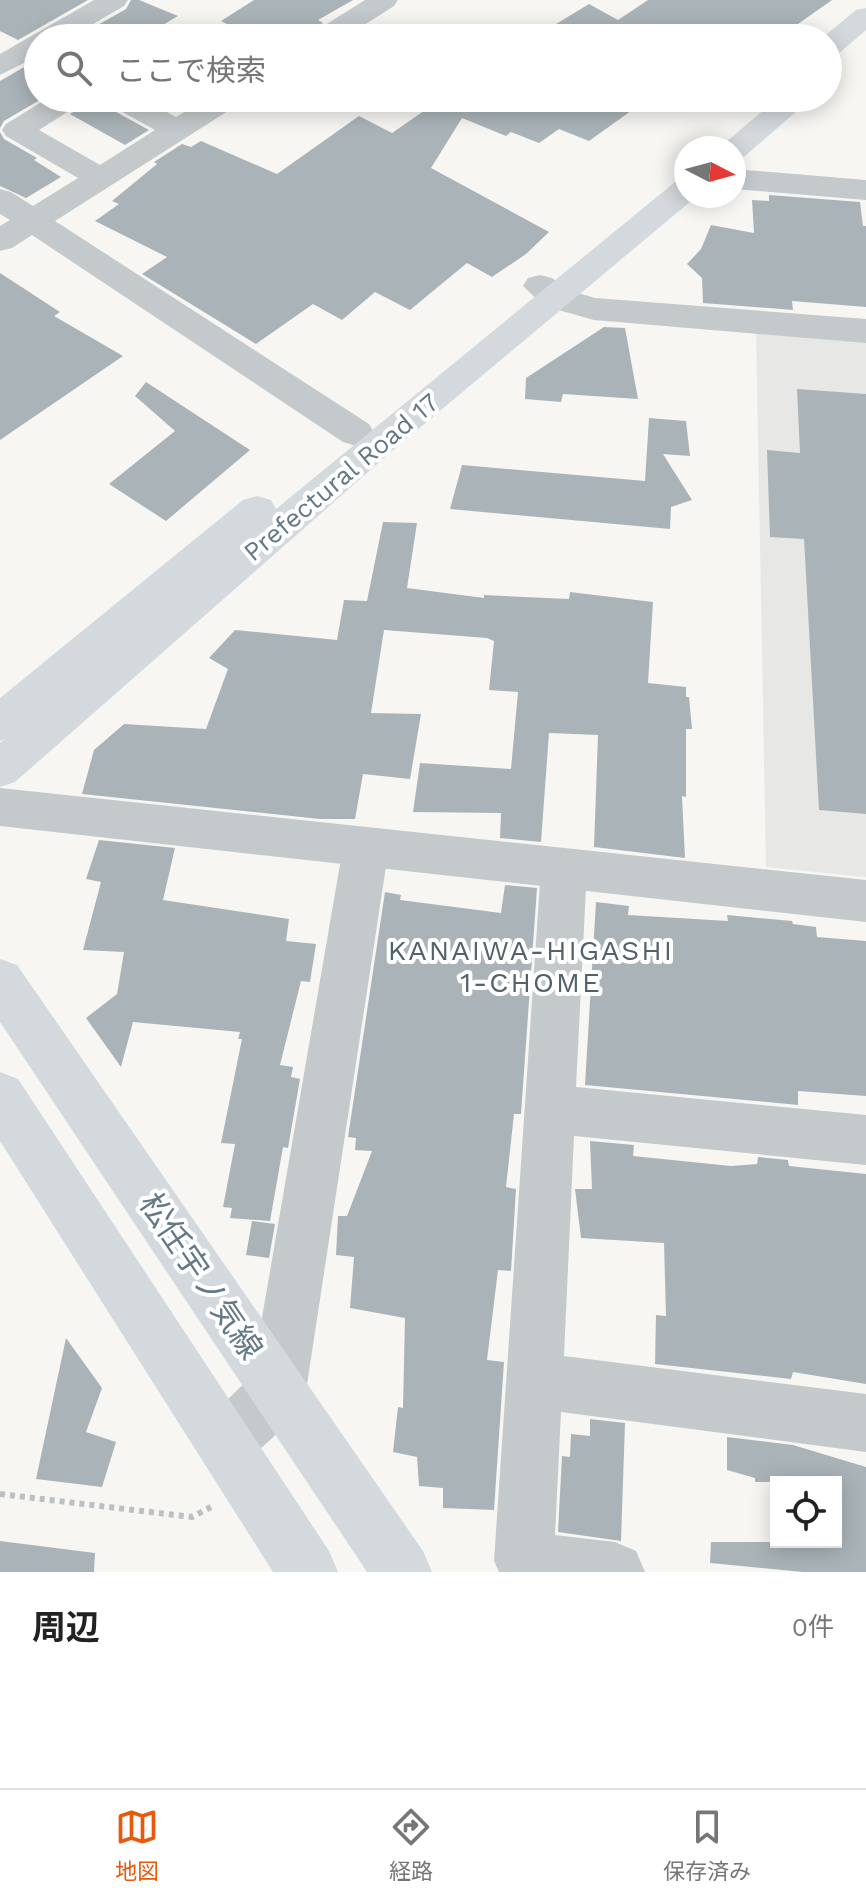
<!DOCTYPE html>
<html lang="ja">
<head>
<meta charset="utf-8">
<style>
  :root { --surface:#fff; --page:#f6f6f6; --text:#222; --muted:#767676; --line:#e0e0e0; --accent:#ea580c }
  body { margin:0; font-family:"Work Sans","Noto Sans JP",sans-serif; background:var(--page); color:var(--text) }
  .controls { position:absolute; right:24px; bottom:24px; display:grid; overflow:hidden; border-radius:0px; box-shadow:0 4px 20px #0003 }
  .controls button { width:72px; height:72px; display:grid; place-items:center; padding:0; border:0; border-bottom:2px solid var(--line); background:var(--surface); color:var(--text); font:40px sans-serif }
  .compass { position:absolute; left:674px; top:136px; width:72px; height:72px; border-radius:50%; background:var(--surface); box-shadow:0 4px 20px #0003; rotate:96deg }
  .list { margin:0; padding:0; list-style:none }
  h2 { display:flex; justify-content:space-between; align-items:center; height:104px; margin:0; padding:0 32px; font-size:34px }
  h2 small { font-size:26px; font-weight:400; color:var(--muted) }
  .icon { flex:none; width:44px; height:44px; fill:none; stroke:currentColor; stroke-width:2; stroke-linecap:round; stroke-linejoin:round }
  .map { position:relative; flex:none; width:866px; height:1572px; overflow:hidden }
  .search { position:absolute; background:var(--surface); box-shadow:0 4px 20px #0003; left:24px; right:24px; top:24px; height:88px; display:flex; align-items:center; gap:20px; box-sizing:border-box; padding:0 28px; border-radius:44px; color:var(--muted); font-size:30px }
  .sheet { height:216px; background:var(--surface) }
  nav { display:flex; justify-content:space-around; align-items:center; box-sizing:border-box; height:112px; border-top:2px solid var(--line); background:var(--surface); font-size:22px; color:var(--muted) }
  nav a { display:grid; justify-items:center; gap:4px }
  nav .on { color:var(--accent) }
  .map>svg:first-child { display:block }
  .built { fill:#e7e8e6 }
  .building { fill:#aab4b8 }
  .lines { fill:none; stroke-linecap:round; stroke-linejoin:round }
  .path { stroke:#bdc0c2; stroke-width:6; stroke-dasharray:5 5; stroke-linecap:butt }
  .minor { fill:#c4c9cb; fill-rule:evenodd }
  .tertiary { fill:#c4c9cb; fill-rule:evenodd }
  .primary { fill:#d4d9dd; fill-rule:evenodd }
  .labels { text-anchor:middle; stroke-width:8; stroke-linejoin:round; paint-order:stroke }
  .street-label { font-size:26px; fill:#647986; stroke:#fff }
  .neighbourhood-label { font-size:28px; letter-spacing:2px; fill:#52616a; stroke:#fff }
  .near-street-label { font-size:32px; fill:#647986; stroke:#fff }
</style>
</head>
<body>
<div class="map">
<svg width="866" height="1572" viewBox="0 0 866 1572">
  <rect width="100%" height="100%" fill="#f7f6f3"/>
  <polygon class="built" points="756,332 866,340 866,877 766,867"/>
  <g class="building">
    <polygon points="0,0 88,0 18,40 0,31"/>
    <polygon points="131,0 139,0 178,16 141,38 75,38 126,9"/>
    <polygon points="254,0 353,0 318,20 323,23 312,29 307,38 253,38 221,21"/>
    <polygon points="648,0 832,0 778,38 533,38 589,4 618,20"/>
    <polygon points="38,59 38,101 4,121 0,128 0,81"/>
    <polygon points="87,98 101,98 107,107 149,130 125,145 70,114 82,107"/>
    <polygon points="415,98 649,98 589,141 559,129 539,143 511,132 506,136 462,118 431,168 549,232 526,254 492,277 467,263 410,310 375,292 342,320 313,304 256,344 142,274 167,257 95,221 119,204 112,201 157,164 154,162 182,144 191,147 201,141 277,174 359,116 392,133 431,106"/>
    <polygon points="0,132 4,139 37,158 34,160 61,177 26,198 0,186"/>
    <polygon points="769,195 860,202 863,226 866,226 866,307 792,301 793,310 703,303 702,278 687,264 701,249 711,225 754,233 752,200 769,201"/>
    <polygon points="0,273 60,312 54,316 123,356 0,440"/>
    <polygon points="604,327 625,328 638,399 563,394 561,402 525,399 526,378"/>
    <polygon points="146,382 250,450 166,521 109,484 175,431 135,396"/>
    <polygon points="797,389 866,394 866,814 819,810 804,539 770,537 767,450 800,453"/>
    <polygon points="649,418 686,421 690,456 663,454 692,500 671,507 670,529 450,509 462,465 645,481"/>
    <polygon points="383,522 417,523 407,588 484,598 484,595 569,599 570,592 653,602 648,683 686,687 686,697 689,697 692,729 686,729 686,797 682,796 685,858 594,847 598,735 549,733 541,842 500,838 501,813 413,812 420,763 511,769 518,692 489,690 494,641 487,638 384,630 371,713 421,714 410,779 363,774 355,819 320,819 82,794 94,750 124,724 206,729 228,669 209,658 235,630 337,640 344,600 367,601"/>
    <polygon points="99,840 175,848 163,900 289,919 286,941 316,944 310,982 301,981 280,1065 293,1067 291,1077 300,1079 288,1148 283,1147 270,1221 230,1218 232,1208 223,1207 235,1144 221,1143 242,1039 238,1039 240,1032 133,1022 121,1067 86,1018 117,994 124,952 83,950 101,882 86,879"/>
    <polygon points="505,885 537,888 521,1114 514,1114 506,1187 516,1189 511,1271 498,1270 487,1360 504,1362 494,1510 443,1508 443,1488 419,1486 417,1457 393,1452 398,1407 403,1408 405,1318 350,1308 354,1257 336,1255 338,1216 347,1216 372,1151 355,1150 356,1138 348,1137 385,892 401,895 400,900 501,913"/>
    <polygon points="596,902 629,906 628,915 728,921 727,915 792,921 793,924 816,927 817,937 866,941 866,1096 798,1091 798,1105 585,1085"/>
    <polygon points="590,1141 634,1145 633,1156 731,1166 757,1164 758,1157 788,1160 789,1166 866,1174 866,1384 793,1372 791,1379 655,1364 656,1315 666,1316 664,1243 581,1238 575,1189 592,1189"/>
    <polygon points="252,1221 275,1224 269,1258 246,1255"/>
    <polygon points="66,1338 102,1388 86,1432 116,1442 102,1487 36,1479"/>
    <polygon points="590,1419 625,1423 621,1541 558,1532 562,1456 570,1457 571,1434 590,1436"/>
    <polygon points="727,1437 793,1445 866,1467 866,1572 803,1572 710,1563 711,1542 836,1542 836,1482 755,1482 755,1478 727,1470"/>
    <polygon points="0,1541 95,1553 94,1572 0,1572"/>
  </g>
  <g class="lines">
    <polyline class="path" points="0,1494 192,1517 211,1507"/>
    <g class="minor">
      <polygon points="94,0 128,0 124,6 69,38 38,38 38,56 0,75 0,54"/>
      <polygon points="365,0 398,0 394,6 344,38 310,38 314,32"/>
      <polygon points="48,98 84,98 80,104 39,130 100,165 155,130 108,104 104,98 141,98 176,117 207,98 243,98 239,104 55,221 369,424 374,433 369,442 356,446 343,442 32,235 12,248 0,251 0,226 10,220 0,214 0,189 11,192 33,206 78,178 6,136 2,130 6,124"/>
      <polygon points="734,169 866,180 866,200 734,189"/>
      <polygon points="540,275 552,278 568,290 595,298 866,319 866,343 594,320 544,306 523,286 528,278"/>
      <path d="M366,827L382,833L389,847L306,1391C292,1424 257,1457 224,1471L204,1462L195,1442L204,1422L252,1376L343,847L350,833Z"/>
      <polygon points="564,848 580,854 587,868 576,1087 866,1115 866,1165 574,1136 564,1356 866,1394 866,1452 561,1412 555,1535 615,1542 636,1551 645,1572 499,1572 494,1561 541,868 548,854"/>
    </g>
    <polygon class="tertiary" points="0,788 866,880 866,922 0,826"/>
    <g class="primary">
      <polygon points="866,8 866,30 838,54 828,57 828,38 822,38 856,10"/>
      <polygon points="778,98 812,98 745,156 734,158 734,148 719,148"/>
      <polygon points="686,179 686,196 697,196 392,451 15,782 0,787 0,743 5,739 0,741 0,698 243,500 257,496 271,500 276,509 675,182"/>
      <polygon points="0,959 17,965 423,1551 432,1572 367,1572 0,1022"/>
      <polygon points="0,1072 18,1079 329,1551 338,1572 273,1572 0,1141"/>
    </g>
  </g>
  <g class="labels">
    <g class="street-label">
      <text transform="translate(341 477) rotate(-40)" y="9">Prefectural Road 17</text>
    </g>
    <g class="neighbourhood-label">
      <text x="531" y="960">KANAIWA-HIGASHI<tspan x="531" dy="32">1-CHOME</tspan></text>
    </g>
    <g class="near-street-label">
      <text transform="translate(201 1276) rotate(56)" y="11">松任宇ノ気線</text>
    </g>
  </g>
</svg>
<div class="controls">
<button><svg class="icon" aria-label="locate" viewBox="0 0 24 24"><circle cx="12" cy="12" r="6"/><path d="M12 2v4M12 18v4M2 12h4M18 12h4"/></svg></button>
</div>
<svg class="compass" viewBox="-18 -18 36 36"><path d="M0-13l5 13h-10z" fill="#e53935"/><path d="M0 13l5-13h-10z" fill="#767676"/></svg>
<div class="search"><svg class="icon" aria-label="search" viewBox="0 0 24 24"><circle cx="10" cy="10" r="6"/><path d="M15 15l6 6"/></svg>ここで検索</div>
</div>
<section class="sheet">
<h2>周辺<small>0件</small></h2>
<ul class="list">
</ul>
</section>
<nav>
<a class="on"><svg class="icon" aria-label="map" viewBox="0 0 24 24"><path d="M3 6l6-2 6 2 6-2v14l-6 2-6-2-6 2zM9 4v14M15 6v14"/></svg>地図</a>
<a><svg class="icon" aria-label="directions" viewBox="0 0 24 24"><path d="M12 3l9 9-9 9-9-9zM9 14v-3h6M13 9l2 2-2 2"/></svg>経路</a>
<a><svg class="icon" aria-label="saved" viewBox="0 0 24 24"><path d="M7 4h10v16l-5-4-5 4z"/></svg>保存済み</a>
</nav>
</body>
</html>
